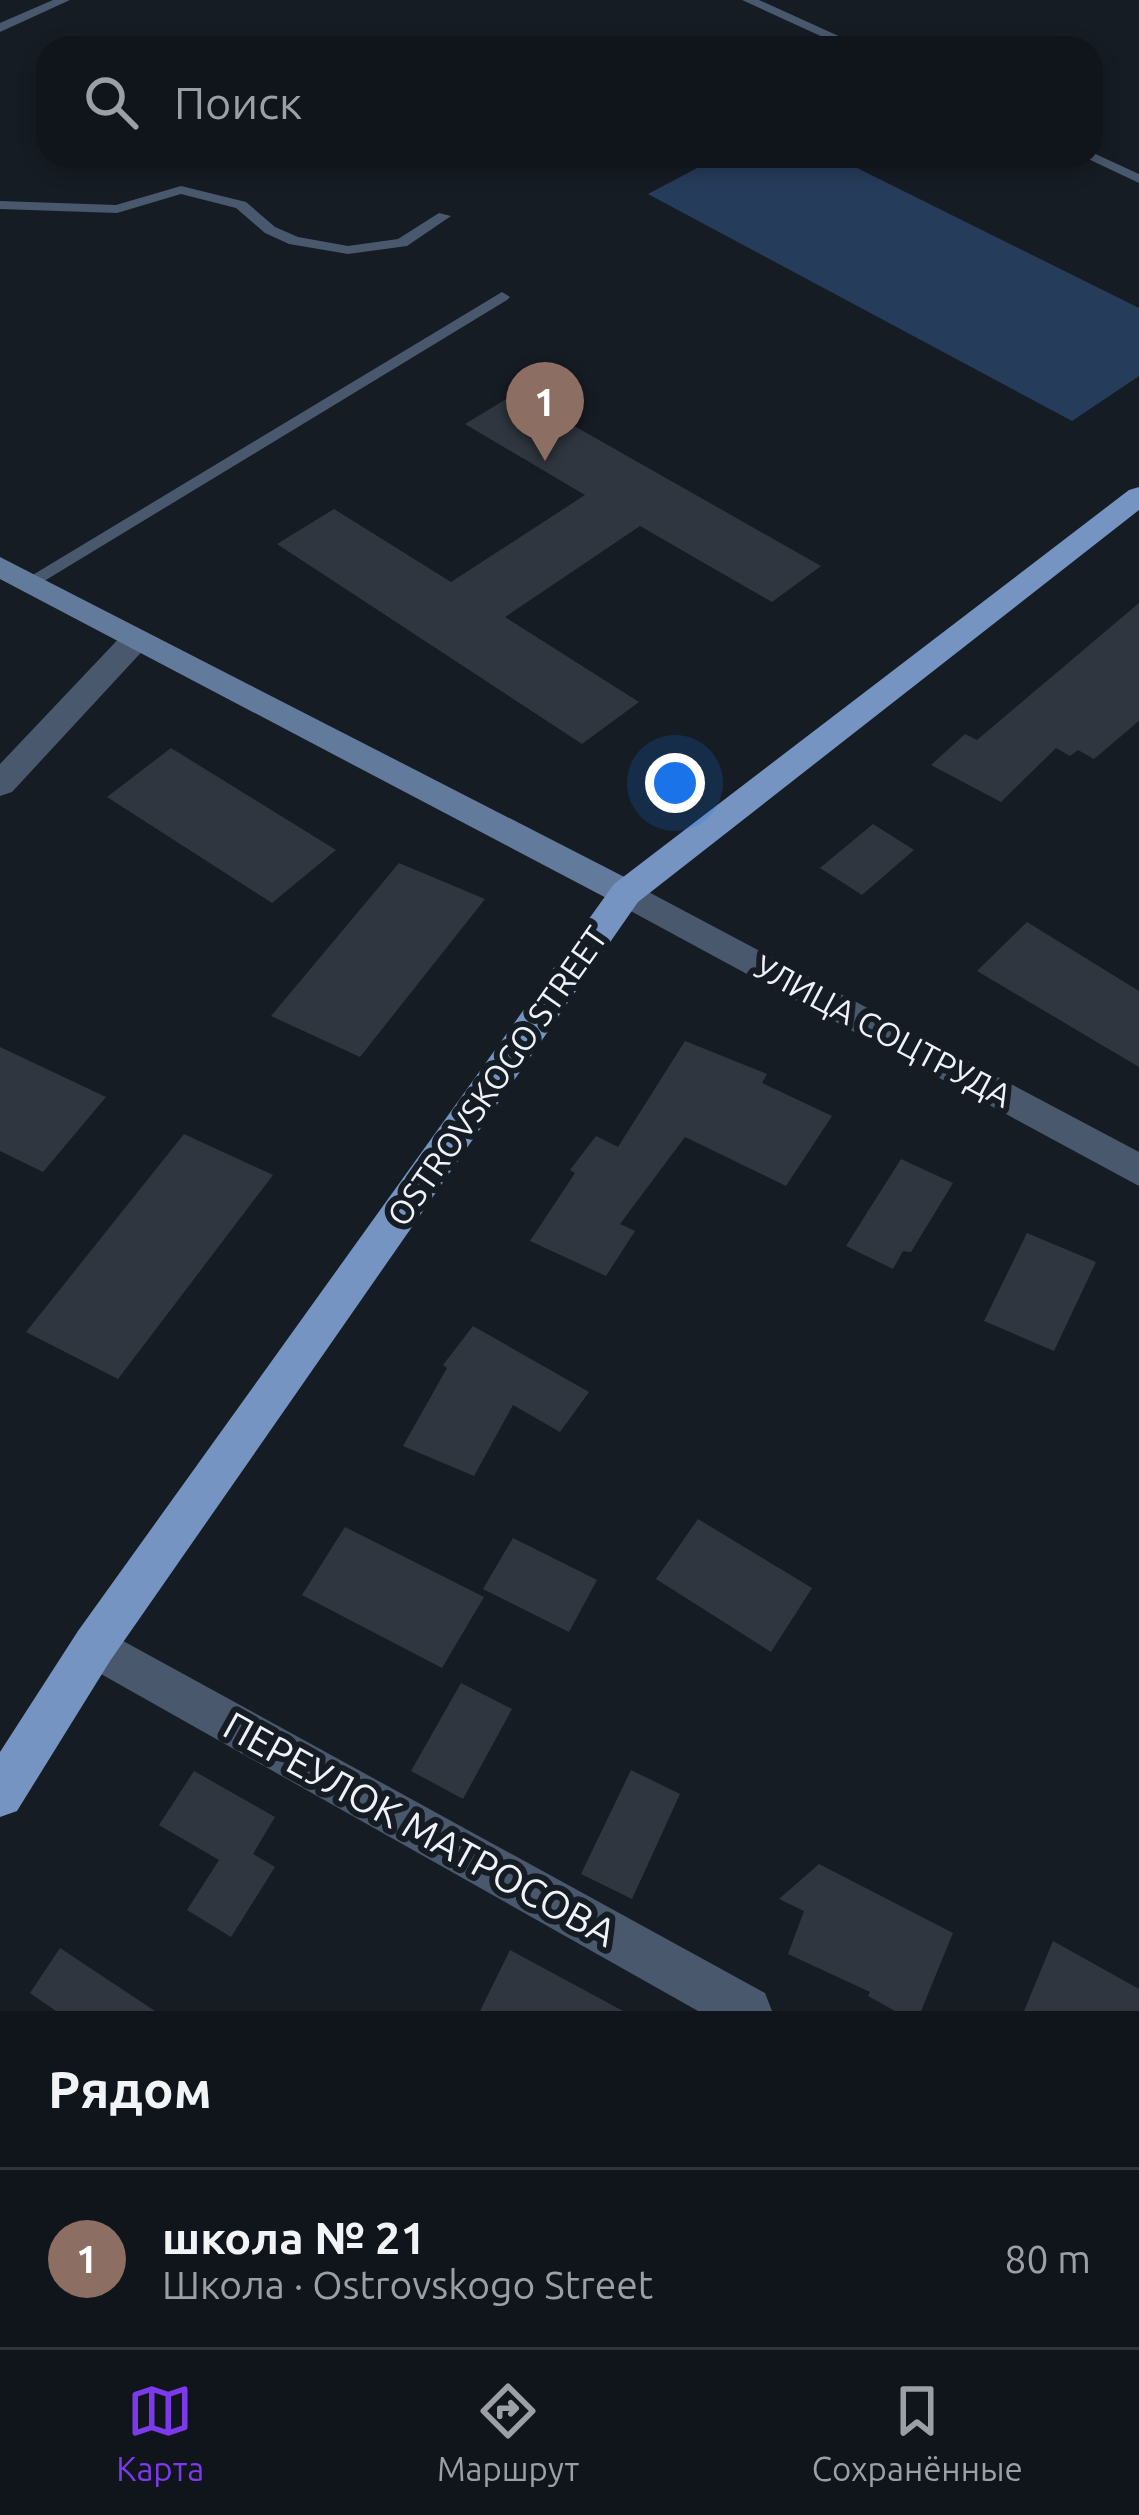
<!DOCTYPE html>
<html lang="ru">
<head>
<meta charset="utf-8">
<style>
  :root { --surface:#10151b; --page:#1e2228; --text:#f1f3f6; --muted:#9c9fa3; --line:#30343a; --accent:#7c3aed }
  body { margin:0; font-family:Ubuntu,sans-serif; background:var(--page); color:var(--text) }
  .you { position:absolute; left:675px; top:783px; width:42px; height:42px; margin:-30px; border:9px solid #fff; border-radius:50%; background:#1a73e8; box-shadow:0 0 0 18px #1a73e833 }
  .badge { display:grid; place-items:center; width:78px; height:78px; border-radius:50%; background:var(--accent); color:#fff; font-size:39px; font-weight:700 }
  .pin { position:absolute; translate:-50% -99px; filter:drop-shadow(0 3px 6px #0008) }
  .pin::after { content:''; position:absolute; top:63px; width:42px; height:36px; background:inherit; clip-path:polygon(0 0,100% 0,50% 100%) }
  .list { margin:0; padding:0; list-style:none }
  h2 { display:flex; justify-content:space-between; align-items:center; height:156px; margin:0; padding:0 48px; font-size:51px }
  h2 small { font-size:39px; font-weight:400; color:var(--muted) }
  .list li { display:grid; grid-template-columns:78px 1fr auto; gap:36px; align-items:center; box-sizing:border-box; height:180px; padding:0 48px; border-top:3px solid var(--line) }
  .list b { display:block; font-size:45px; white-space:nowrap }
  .list p { margin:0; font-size:39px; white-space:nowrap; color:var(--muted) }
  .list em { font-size:39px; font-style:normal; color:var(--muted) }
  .icon { flex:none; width:66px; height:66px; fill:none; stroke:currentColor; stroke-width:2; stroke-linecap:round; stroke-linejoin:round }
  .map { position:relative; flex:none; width:1139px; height:2011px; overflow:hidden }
  .search { position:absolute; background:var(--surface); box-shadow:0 6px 18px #0003; left:36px; right:36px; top:36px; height:132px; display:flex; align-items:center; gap:30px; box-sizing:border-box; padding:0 42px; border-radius:36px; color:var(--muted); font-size:45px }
  .sheet { height:336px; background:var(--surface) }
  nav { display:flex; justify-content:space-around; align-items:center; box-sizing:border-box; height:168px; border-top:3px solid var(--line); background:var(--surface); font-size:33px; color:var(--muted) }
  nav a { display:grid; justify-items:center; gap:6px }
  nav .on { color:var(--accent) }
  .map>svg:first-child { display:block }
  .green { fill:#263c5b }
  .building { fill:#30363f }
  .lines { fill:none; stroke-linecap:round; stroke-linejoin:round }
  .lane { fill:#49586d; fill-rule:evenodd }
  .street { fill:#49586d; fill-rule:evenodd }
  .secondary { fill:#627a9c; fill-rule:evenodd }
  .primary { fill:#7594c1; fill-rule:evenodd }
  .labels { text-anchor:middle; stroke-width:12; stroke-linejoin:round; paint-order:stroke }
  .street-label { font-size:33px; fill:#eff3f9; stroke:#161c24 }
  .near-street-label { font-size:39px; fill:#eff3f9; stroke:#161c24 }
</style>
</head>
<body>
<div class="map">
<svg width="1139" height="2011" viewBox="0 0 1139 2011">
  <rect width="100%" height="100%" fill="#161c24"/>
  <polygon class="green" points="720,156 833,156 1139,308 1139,376 1072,421 648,194"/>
  <g class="building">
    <polygon points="516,393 821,566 772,602 640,526 505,617 639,702 582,744 277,544 334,509 451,582 585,495 465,424"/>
    <polygon points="1139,603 1139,721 1094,759 1078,750 1070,756 1056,748 1001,802 931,765 965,734 977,740"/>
    <polygon points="171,748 336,850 272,903 107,797"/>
    <polygon points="873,824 914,850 862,895 820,868"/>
    <polygon points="399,863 485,899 360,1057 271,1016"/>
    <polygon points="1027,922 1139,991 1139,1067 977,971"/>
    <polygon points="685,1041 767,1074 762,1083 832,1116 786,1186 685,1137 620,1224 635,1231 606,1276 530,1241 575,1173 570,1170 596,1136 618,1147"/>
    <polygon points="0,1047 106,1097 43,1172 0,1151"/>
    <polygon points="184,1134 273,1175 118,1379 26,1332"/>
    <polygon points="901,1159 953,1183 911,1252 903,1251 893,1269 846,1246"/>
    <polygon points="1027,1233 1096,1262 1054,1351 984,1321"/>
    <polygon points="473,1326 589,1392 560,1432 513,1405 474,1476 403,1446 447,1368 443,1365"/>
    <polygon points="698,1519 812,1588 771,1652 656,1579"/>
    <polygon points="345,1527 484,1597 442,1668 302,1595"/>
    <polygon points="513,1538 597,1580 569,1632 483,1589"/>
    <polygon points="461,1683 512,1709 463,1799 411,1771"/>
    <polygon points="631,1770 680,1794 632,1899 581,1874"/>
    <polygon points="194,1771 275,1817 253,1854 275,1867 231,1937 187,1910 219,1860 159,1825"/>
    <polygon points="819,1864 953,1933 921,2011 895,2011 868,1996 870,1992 788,1954 804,1911 779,1899"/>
    <polygon points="1053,1941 1139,1989 1139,2011 1024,2011"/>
    <polygon points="60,1948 155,2011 56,2011 30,1993"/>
    <polygon points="510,1950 623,2011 480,2011"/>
  </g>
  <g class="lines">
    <g class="lane">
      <polygon points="53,0 70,0 0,32 0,23"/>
      <polygon points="742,0 759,0 865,48 847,48"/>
      <polygon points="1091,152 1139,174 1139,183 1082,156 1091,156"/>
      <polygon points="181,186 246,202 275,227 298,237 348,246 398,239 439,213 451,216 407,246 348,254 289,244 265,233 236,208 181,194 117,213 0,209 0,201 116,205"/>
      <polygon points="502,292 510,297 507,300 36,586 24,586 21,582"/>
    </g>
    <g class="street">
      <polygon points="137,628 152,638 148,645 12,792 0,796 0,764 126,631"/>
      <polygon points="626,880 1139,1152 1139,1186 614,902 609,893 614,884"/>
      <polygon points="94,1625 765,1993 772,2011 698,2011 78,1661 72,1646 78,1631"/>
    </g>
    <polygon class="secondary" points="0,557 638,884 643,893 638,902 626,906 614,902 0,579"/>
    <polygon class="primary" points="1139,487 1139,510 638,902 110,1661 17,1811 0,1817 0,1752 78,1631 614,884 1129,490"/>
  </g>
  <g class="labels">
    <g class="street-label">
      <text transform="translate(883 1031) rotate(28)" y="12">УЛИЦА СОЦТРУДА</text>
      <text transform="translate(497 1076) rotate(-55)" y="12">OSTROVSKOGO STREET</text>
    </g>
    <g class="near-street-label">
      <text transform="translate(420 1829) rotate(29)" y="14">ПЕРЕУЛОК МАТРОСОВА</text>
    </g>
  </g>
</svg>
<div class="you"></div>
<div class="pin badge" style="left:545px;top:461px;background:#8d6e63">1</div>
<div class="search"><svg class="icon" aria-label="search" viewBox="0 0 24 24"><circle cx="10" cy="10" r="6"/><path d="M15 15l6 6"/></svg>Поиск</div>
</div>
<section class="sheet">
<h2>Рядом<small></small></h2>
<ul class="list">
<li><span class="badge" style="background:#8d6e63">1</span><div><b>школа № 21</b><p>Школа · Ostrovskogo Street</p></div><em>80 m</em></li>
</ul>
</section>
<nav>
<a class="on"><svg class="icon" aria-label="map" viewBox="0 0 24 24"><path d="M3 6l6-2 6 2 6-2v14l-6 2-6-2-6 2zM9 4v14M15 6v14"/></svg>Карта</a>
<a><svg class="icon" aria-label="directions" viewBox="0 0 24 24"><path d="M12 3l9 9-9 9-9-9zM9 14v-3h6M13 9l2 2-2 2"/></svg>Маршрут</a>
<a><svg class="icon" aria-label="saved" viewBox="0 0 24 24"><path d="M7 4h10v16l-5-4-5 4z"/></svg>Сохранённые</a>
</nav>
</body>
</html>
